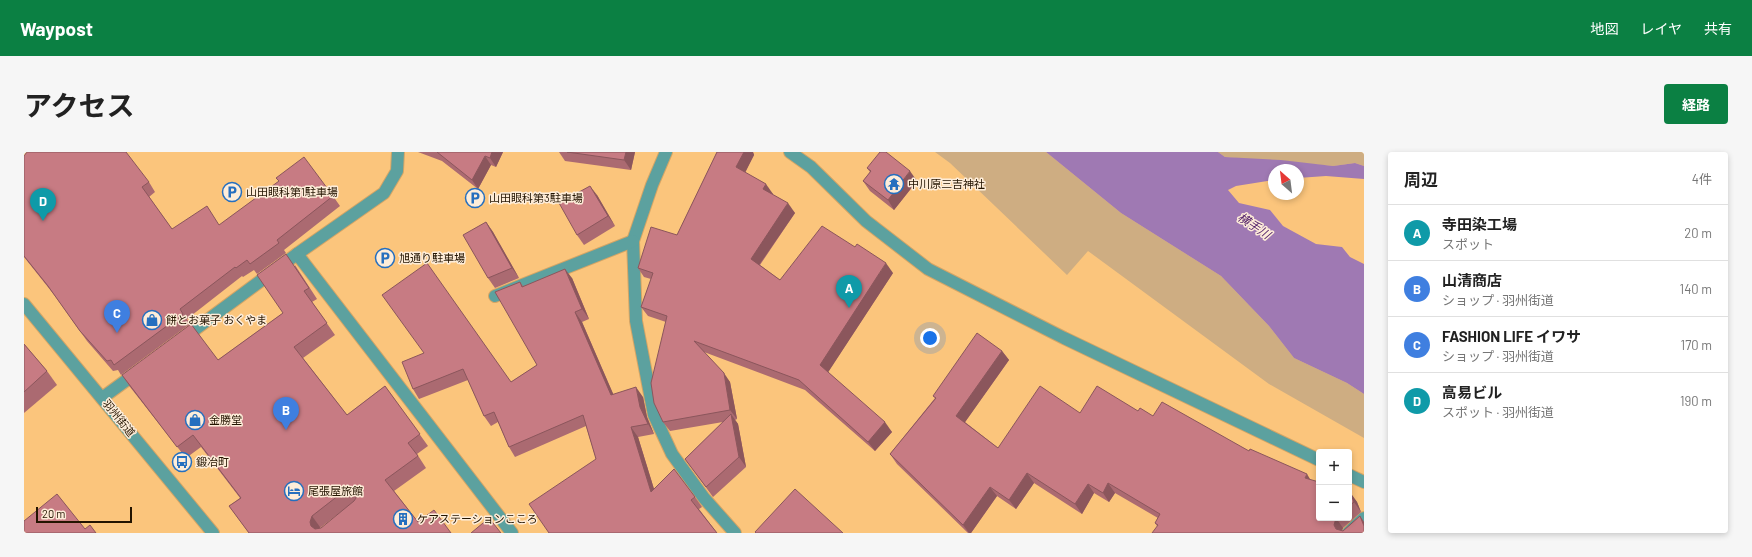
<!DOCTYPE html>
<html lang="ja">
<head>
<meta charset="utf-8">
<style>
  :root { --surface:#fff; --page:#f6f6f6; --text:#222; --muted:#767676; --line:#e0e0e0; --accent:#0b8043 }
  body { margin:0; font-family:Barlow,"Noto Sans JP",sans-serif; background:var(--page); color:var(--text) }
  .controls { position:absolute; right:12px; bottom:12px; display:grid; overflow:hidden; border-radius:4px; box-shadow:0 2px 6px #0003 }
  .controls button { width:36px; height:36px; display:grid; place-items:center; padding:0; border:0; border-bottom:1px solid var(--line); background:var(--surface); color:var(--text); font:20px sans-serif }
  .compass { position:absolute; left:1244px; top:12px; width:36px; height:36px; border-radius:50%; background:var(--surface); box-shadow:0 2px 6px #0003; rotate:332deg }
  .scale { position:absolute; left:12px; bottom:10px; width:96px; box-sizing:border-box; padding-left:4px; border:2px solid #231400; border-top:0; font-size:11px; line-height:14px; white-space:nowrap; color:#231400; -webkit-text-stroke:3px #feedd9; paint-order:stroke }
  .you { position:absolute; left:906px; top:186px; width:14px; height:14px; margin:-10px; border:3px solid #fff; border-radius:50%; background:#1a73e8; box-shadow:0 0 0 6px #1a73e833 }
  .badge { display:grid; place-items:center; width:26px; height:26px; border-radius:50%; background:var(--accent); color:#fff; font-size:13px; font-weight:700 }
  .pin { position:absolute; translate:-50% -33px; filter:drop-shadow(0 1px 2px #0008) }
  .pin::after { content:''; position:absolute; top:21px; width:14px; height:12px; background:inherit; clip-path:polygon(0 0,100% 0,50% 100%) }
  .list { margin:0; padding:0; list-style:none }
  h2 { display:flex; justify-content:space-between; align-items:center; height:52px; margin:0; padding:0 16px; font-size:17px }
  h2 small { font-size:13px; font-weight:400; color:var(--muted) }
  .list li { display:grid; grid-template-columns:26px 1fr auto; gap:12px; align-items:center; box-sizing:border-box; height:56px; padding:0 16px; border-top:1px solid var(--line) }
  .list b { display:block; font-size:15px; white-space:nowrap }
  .list p { margin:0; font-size:13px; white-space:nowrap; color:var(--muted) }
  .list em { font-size:13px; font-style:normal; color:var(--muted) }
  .map { position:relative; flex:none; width:1340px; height:381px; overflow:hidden; border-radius:4px }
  header { display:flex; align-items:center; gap:24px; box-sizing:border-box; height:56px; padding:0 20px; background:var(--accent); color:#fff }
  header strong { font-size:19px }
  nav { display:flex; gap:22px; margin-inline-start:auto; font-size:14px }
  .intro { display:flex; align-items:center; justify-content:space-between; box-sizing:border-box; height:96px; padding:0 24px }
  h1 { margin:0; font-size:28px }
  .button { padding:10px 18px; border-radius:4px; background:var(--accent); color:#fff; font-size:14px; font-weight:700 }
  main { display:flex; gap:24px; padding:0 24px }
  aside { flex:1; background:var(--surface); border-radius:4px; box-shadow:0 2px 6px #0003 }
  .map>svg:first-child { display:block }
  .green { fill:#cead82 }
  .water { fill:#9f79b3 }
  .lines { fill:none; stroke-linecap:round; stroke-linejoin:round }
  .street-casing { stroke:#d4a566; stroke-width:14 }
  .street { stroke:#5ca19f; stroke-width:12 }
  .wall { fill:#ab6a71; fill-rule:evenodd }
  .shaded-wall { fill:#8b565c }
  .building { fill:#c77b83; stroke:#8b565c; fill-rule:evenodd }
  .labels { text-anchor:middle; stroke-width:3; stroke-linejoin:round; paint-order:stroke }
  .poi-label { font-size:11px; fill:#231400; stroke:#feedd9; text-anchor:start }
  .street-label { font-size:11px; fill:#231400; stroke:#feedd9 }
  .water-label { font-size:12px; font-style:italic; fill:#55246c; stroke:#feedd9 }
</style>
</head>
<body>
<header>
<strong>Waypost</strong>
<nav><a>地図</a><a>レイヤ</a><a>共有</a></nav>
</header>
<div class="intro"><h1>アクセス</h1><a class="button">経路</a></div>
<main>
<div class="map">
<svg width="1340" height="381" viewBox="0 0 1340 381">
  <rect width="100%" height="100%" fill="#fbc57c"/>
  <g class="green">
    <polygon points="911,0 1022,0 1097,61 1197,124 1245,174 1270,206 1323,231 1340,242 1340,286 1245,232 1064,99 1043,123 926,11"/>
    <polygon points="1194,0 1340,0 1340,14 1331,11 1309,14 1201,5"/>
  </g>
  <polygon class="water" points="1022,0 1194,0 1201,5 1257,8 1309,14 1331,11 1340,14 1340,27 1302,24 1274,26 1274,18 1250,18 1250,28 1212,34 1204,38 1215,51 1246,58 1259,74 1292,92 1318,95 1326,105 1340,112 1340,242 1323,231 1270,206 1245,174 1197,124 1097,61"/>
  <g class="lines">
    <defs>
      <g id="street">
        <polyline points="642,0 628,33 609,89 612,169 630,263 648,302 680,346 711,381"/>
        <polyline points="766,0 787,15 842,69 904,117 1040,186 1295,308"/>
        <polyline points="273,102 488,381"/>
        <polyline points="471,144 609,89"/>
        <polyline points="0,152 189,381"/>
        <polyline points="158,187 273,102 360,41 373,19 374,0"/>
        <polyline points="78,246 115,219"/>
        <polyline points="1325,323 1340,330"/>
        <polyline points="1324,381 1340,366"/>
      </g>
    </defs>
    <use href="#street" class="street-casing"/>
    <use href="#street" class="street"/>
  </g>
  <g class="wall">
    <polygon points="394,0 479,0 472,15 467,13 454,37 418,9"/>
    <polygon points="535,0 611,0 607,18 541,9"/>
    <polygon points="693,0 729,0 730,3 721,20 749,42 748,42 771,61 736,113 756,128 869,121 804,220 868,280 851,299 781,238 680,200 706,230 713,267 711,268 714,272 722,315 689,345 661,307 699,270 646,279 639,270 642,170 624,164 617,155 627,127 620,125 614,116 653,83"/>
    <polygon points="0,4 125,30 131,40 125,45 148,77 196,73 309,44 316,54 260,98 262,101 233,122 230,118 219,125 218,124 163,167 166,172 97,223 94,218 89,219 63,189 31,144 0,105"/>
    <polygon points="843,16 893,29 870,58 846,39 839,29 846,20"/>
    <polygon points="573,43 591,74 560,93 553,83"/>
    <polygon points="462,70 469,80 495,126 471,136 464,126"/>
    <path d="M271,113L293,147L288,150L311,183L279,206L323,263L361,234L404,294L393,302L402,316L370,339L394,370L427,381H225L205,354L216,346L177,295L162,306L106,235L98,223L194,208L259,161ZM323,355L297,376H296Z"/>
    <polygon points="548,126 565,167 558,170 589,242 619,245 623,265 630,282 614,285 630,337 671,345 678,355 675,357 693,381 572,307 562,274 491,305 485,295 474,270 467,274 460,264 444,228 395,247 389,237 400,201 487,230 513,213 496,130 499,134"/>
    <polygon points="0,192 23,219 33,233 0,261"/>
    <polygon points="978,199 985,208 941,270 974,296 1056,261 1114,259 1295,366 1325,366 1325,340 1333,350 1337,360 1319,376 1318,378 1319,379 1336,364 1340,370 1340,381 1133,374 1131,371 1134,366 1091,341 1085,350 1070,341 1058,362 1010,331 992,357 973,344 947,381 944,381 873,312 866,302 911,246 909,244"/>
  </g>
  <g class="shaded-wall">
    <polygon points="468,0 479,0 472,15 466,6"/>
    <polygon points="602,0 611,0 607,18 600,8"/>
    <polygon points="720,0 729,0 730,3 719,25 712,15"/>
    <polygon points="461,4 467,13 454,37 448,28"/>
    <polygon points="886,19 893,29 870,58 864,48"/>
    <polygon points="742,32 749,42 746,47 739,37"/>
    <polygon points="566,34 573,43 591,74 584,64"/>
    <polygon points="764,51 771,61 733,116 727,107"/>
    <polygon points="462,70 469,80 495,126 488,116"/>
    <polygon points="862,111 869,121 803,222 796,213"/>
    <polygon points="541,117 548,126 565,167 558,157"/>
    <polygon points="551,160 558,170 594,253 587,243"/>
    <polygon points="978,199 985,208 939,273 932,264"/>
    <polygon points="700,221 706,230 713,267 706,258"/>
    <polygon points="612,235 619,245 623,265 630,282 624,272 616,255"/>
    <polygon points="707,262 714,272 722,315 715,305"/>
    <polygon points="861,270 868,280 851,299 844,290"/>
    <polygon points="607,275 614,285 634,350 627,340"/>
    <polygon points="1003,321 1010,331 992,357 985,348"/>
    <polygon points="1283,322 1289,332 1281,326"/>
    <polygon points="1084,331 1091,341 1085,350 1079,341"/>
    <polygon points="1064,332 1070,341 1058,362 1051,352"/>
    <polygon points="966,335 973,344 947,381 945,381 939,373"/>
    <polygon points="1326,340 1333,350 1337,360 1330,350"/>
    <polygon points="288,364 296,375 294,381 287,374 286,370"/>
    <polygon points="1336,364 1340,370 1340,374"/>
    <polygon points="1312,366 1319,376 1317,381 1315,381 1310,373"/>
  </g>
  <g class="building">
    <polygon points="3,0 102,0 125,30 118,35 148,77 183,54 195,73 255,29 252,26 280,5 309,44 253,88 255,91 226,112 223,108 212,116 211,115 156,157 159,162 90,213 87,208 83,209 56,179 24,134 0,104 0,4"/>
    <polygon points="413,0 468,0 466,6 461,4 448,28"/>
    <polygon points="543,0 602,0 600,8"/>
    <polygon points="693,0 720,0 712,15 742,32 739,37 764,51 727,107 756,128 798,74 831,95 833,92 862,111 796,213 861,270 844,290 775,228 670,189 700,221 706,258 639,270 630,251 627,231 643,164 617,155 629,121 614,116 627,75 653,83"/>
    <polygon points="856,0 862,0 886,19 864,48 839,29 847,19 843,16"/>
    <polygon points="566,34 584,64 553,83 535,51"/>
    <polygon points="462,70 488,116 464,126 439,83"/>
    <path d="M262,102L285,136L280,139L303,171L270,195L323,263L361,234L396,282L384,291L394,304L361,328L394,370L410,358L427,381H225L205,354L217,346L169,283L153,295L98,223L167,172L194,208L259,161L233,123ZM324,336L331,339L332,346L330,349L297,376L291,377L287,374L286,370L288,364Z"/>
    <polygon points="403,111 487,230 513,213 471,140 496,130 498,135 541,117 558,157 551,160 587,243 612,235 616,255 624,272 607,275 627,340 650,317 671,345 667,348 693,381 525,381 505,352 572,307 559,263 485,295 470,260 460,264 439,217 389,237 378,210 400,201 358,143"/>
    <polygon points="953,181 978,199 932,264 974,296 1016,234 1056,261 1073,234 1114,259 1116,256 1129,264 1138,250 1225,299 1226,297 1283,322 1281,326 1295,330 1295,366 1312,366 1310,373 1312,377 1319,379 1336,364 1340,374 1340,381 1128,381 1134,373 1131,371 1136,362 1084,331 1079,341 1064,332 1051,352 1003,321 985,348 966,335 939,373 866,302 912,246 909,244"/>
    <polygon points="0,192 23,219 0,240"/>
    <polygon points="707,262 715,305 682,335 661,307"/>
    <polygon points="771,337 819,381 732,381 731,380"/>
    <polygon points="1325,340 1326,340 1330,350 1325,354"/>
    <polygon points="33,342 61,377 66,373 72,381 0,381 0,369"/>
    <polygon points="465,366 477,381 447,381"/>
  </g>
  <defs>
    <symbol id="temple-ring" viewBox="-11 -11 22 22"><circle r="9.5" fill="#feedd9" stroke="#256fbf" stroke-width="1.5"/><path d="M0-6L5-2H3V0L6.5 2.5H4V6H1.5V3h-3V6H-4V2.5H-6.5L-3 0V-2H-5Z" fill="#256fbf"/></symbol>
    <symbol id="parking-ring" viewBox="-11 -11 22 22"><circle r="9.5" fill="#feedd9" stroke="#256fbf" stroke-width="1.5"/><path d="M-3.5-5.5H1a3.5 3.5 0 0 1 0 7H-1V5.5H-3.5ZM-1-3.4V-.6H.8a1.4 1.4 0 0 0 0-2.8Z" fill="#256fbf"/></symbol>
    <symbol id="shop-ring" viewBox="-11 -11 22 22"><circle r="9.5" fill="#feedd9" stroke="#256fbf" stroke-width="1.5"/><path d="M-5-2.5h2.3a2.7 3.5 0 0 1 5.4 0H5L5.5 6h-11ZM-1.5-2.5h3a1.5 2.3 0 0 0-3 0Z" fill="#256fbf"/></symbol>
    <symbol id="bus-ring" viewBox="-11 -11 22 22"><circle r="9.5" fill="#feedd9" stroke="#256fbf" stroke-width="1.5"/><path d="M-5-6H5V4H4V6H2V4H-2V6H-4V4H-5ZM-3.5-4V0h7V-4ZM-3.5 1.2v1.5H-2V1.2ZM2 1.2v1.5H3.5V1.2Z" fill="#256fbf"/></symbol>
    <symbol id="hotel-ring" viewBox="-11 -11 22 22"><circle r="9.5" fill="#feedd9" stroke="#256fbf" stroke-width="1.5"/><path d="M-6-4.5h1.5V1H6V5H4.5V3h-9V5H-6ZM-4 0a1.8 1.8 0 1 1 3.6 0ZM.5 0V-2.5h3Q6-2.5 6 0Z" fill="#256fbf"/></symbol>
    <symbol id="building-ring" viewBox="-11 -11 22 22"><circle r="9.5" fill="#feedd9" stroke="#256fbf" stroke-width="1.5"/><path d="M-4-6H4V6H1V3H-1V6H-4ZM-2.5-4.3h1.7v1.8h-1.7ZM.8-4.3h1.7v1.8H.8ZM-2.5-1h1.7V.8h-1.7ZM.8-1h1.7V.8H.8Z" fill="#256fbf"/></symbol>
  </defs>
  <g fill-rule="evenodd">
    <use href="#temple-ring" x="859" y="21" width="22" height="22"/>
    <use href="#parking-ring" x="197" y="29" width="22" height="22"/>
    <use href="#parking-ring" x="440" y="35" width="22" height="22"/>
    <use href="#parking-ring" x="350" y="95" width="22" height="22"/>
    <use href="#shop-ring" x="117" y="157" width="22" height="22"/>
    <use href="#shop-ring" x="160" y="257" width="22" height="22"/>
    <use href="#bus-ring" x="147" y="299" width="22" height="22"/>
    <use href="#hotel-ring" x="259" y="328" width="22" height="22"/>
    <use href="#building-ring" x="368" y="356" width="22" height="22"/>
  </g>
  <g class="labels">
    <g class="poi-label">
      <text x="884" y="36">中川原三吉神社</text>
      <text x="222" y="44">山田眼科第1駐車場</text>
      <text x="465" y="50">山田眼科第3駐車場</text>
      <text x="375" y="110">旭通り駐車場</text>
      <text x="142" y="172">餅とお菓子 おくやま</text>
      <text x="185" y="272">金勝堂</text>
      <text x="172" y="314">鍛冶町</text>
      <text x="284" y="343">尾張屋旅館</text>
      <text x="393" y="371">ケアステーションこころ</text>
    </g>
    <g class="street-label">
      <text transform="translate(95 266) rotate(51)" y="4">羽州街道</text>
    </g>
    <g class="water-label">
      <text transform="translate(1230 74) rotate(34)" y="4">横手川</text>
    </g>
  </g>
</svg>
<div class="controls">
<button>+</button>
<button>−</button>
</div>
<svg class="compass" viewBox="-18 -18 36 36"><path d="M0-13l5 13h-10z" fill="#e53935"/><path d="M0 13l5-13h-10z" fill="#767676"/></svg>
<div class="scale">20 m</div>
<div class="you"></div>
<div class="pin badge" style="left:825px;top:156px;background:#0f9aa8">A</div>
<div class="pin badge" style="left:262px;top:278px;background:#3f7fe0">B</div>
<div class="pin badge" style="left:93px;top:181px;background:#3f7fe0">C</div>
<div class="pin badge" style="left:19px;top:69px;background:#0f9aa8">D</div>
</div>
<aside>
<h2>周辺<small>4件</small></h2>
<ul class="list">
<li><span class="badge" style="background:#0f9aa8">A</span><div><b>寺田染工場</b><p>スポット</p></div><em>20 m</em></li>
<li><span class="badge" style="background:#3f7fe0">B</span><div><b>山清商店</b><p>ショップ · 羽州街道</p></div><em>140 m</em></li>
<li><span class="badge" style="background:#3f7fe0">C</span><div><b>FASHION LIFE イワサ</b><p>ショップ · 羽州街道</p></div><em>170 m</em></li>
<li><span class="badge" style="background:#0f9aa8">D</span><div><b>高易ビル</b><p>スポット · 羽州街道</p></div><em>190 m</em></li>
</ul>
</aside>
</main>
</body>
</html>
